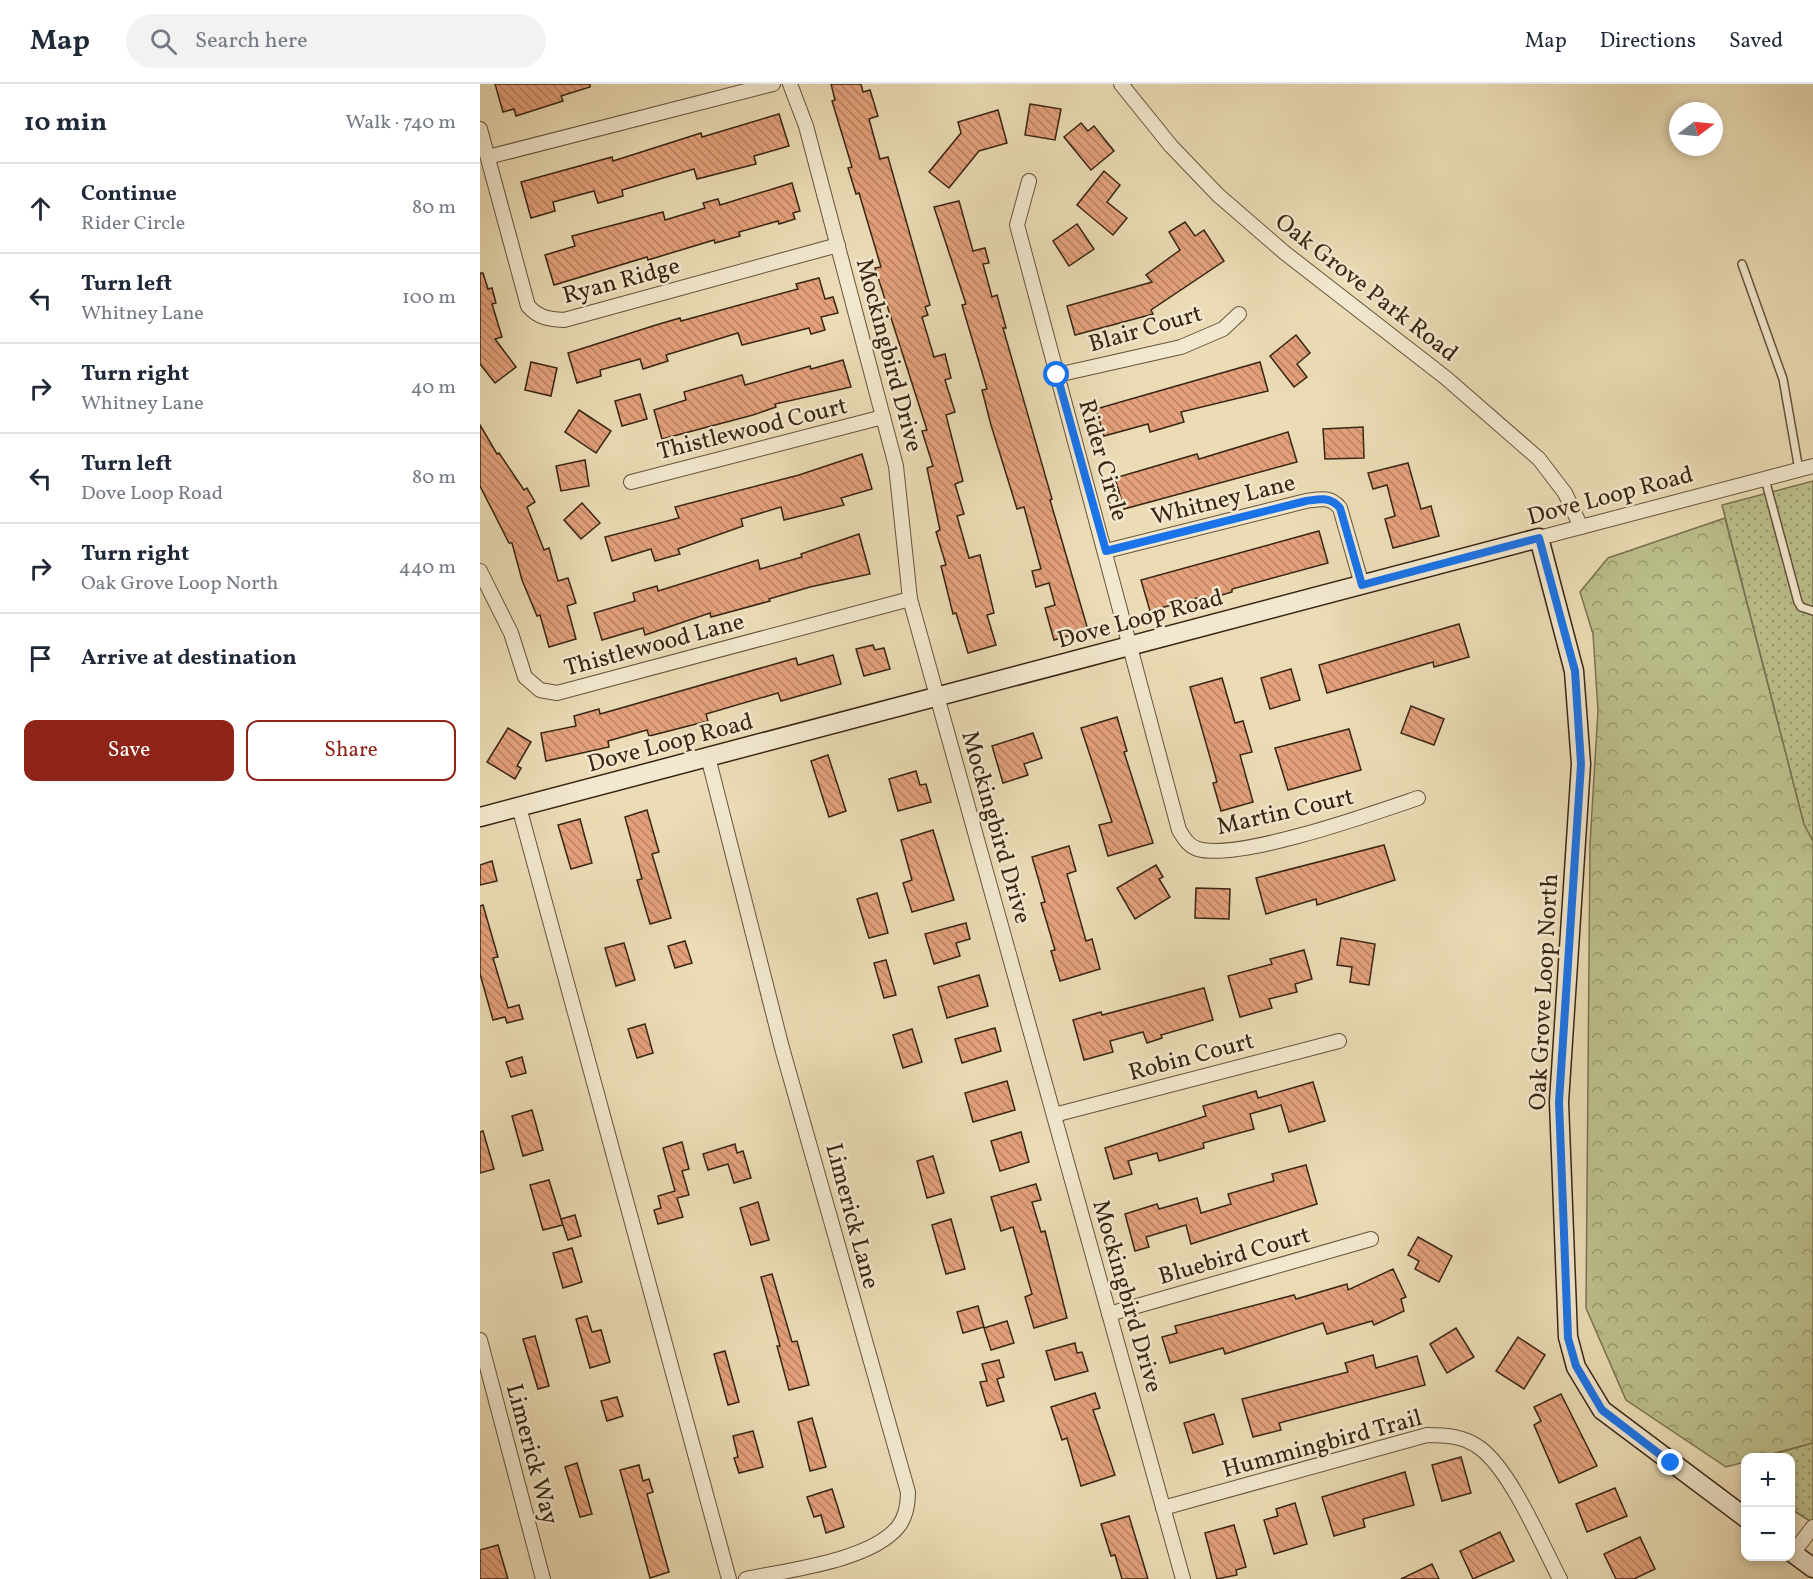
<!DOCTYPE html>
<html lang="en">
<head>
<meta charset="utf-8">
<style>
  :root { --surface:#fff; --page:#f2f2f3; --text:#1f2937; --muted:#747a83; --line:#e0e1e3; --accent:#8f2418 }
  body { margin:0; font-family:Vollkorn,serif; background:var(--page); color:var(--text) }
  .controls { position:absolute; right:18px; bottom:18px; display:grid; overflow:hidden; border-radius:12px; box-shadow:0 3px 9px #0003 }
  .controls button { width:54px; height:54px; display:grid; place-items:center; padding:0; border:0; border-bottom:2px solid var(--line); background:var(--surface); color:var(--text); font:30px sans-serif }
  .compass { position:absolute; left:1189px; top:18px; width:54px; height:54px; border-radius:50%; background:var(--surface); box-shadow:0 3px 9px #0003; rotate:74deg }
  .stop { position:absolute; width:18px; height:18px; margin:-14px; border:4px solid #1a73e8; border-radius:50%; background:#fff }
  .stop.end { background:#1a73e8; border-color:#fff; box-shadow:0 2px 6px #0008 }
  .list { margin:0; padding:0; list-style:none }
  h2 { display:flex; justify-content:space-between; align-items:center; height:78px; margin:0; padding:0 24px; font-size:26px }
  h2 small { font-size:20px; font-weight:400; color:var(--muted) }
  .list li { display:grid; grid-template-columns:39px 1fr auto; gap:18px; align-items:center; box-sizing:border-box; height:90px; padding:0 24px; border-top:2px solid var(--line) }
  .list b { display:block; font-size:22px; white-space:nowrap }
  .list p { margin:0; font-size:20px; white-space:nowrap; color:var(--muted) }
  .list em { font-size:20px; font-style:normal; color:var(--muted) }
  .actions { display:flex; gap:12px; padding:18px 24px }
  .actions a { flex:1; padding:14px 0; border:2px solid var(--accent); border-radius:12px; text-align:center; font-size:21px; color:var(--accent) }
  .actions .main { background:var(--accent); color:#fff }
  .icon { flex:none; width:33px; height:33px; fill:none; stroke:currentColor; stroke-width:2; stroke-linecap:round; stroke-linejoin:round }
  .map { position:relative; flex:none; width:1333px; height:1495px; overflow:hidden }
  header { display:flex; align-items:center; gap:36px; box-sizing:border-box; height:84px; padding:0 30px; background:var(--surface); border-bottom:2px solid var(--line) }
  header strong { font-size:28px }
  nav { display:flex; gap:33px; margin-inline-start:auto; font-size:21px }
  .search { width:420px; height:54px; background:var(--page); display:flex; align-items:center; gap:15px; box-sizing:border-box; padding:0 21px; border-radius:33px; color:var(--muted); font-size:22px }
  main { display:flex }
  aside { flex:1; background:var(--surface) }
  .map>svg:first-child { display:block }
  .forest { fill:url(#forest-crowns); stroke:#7a7250; stroke-width:1.5 }
  .park { fill:url(#park-dots); stroke:#7a7250; stroke-width:1.5 }
  .building { fill:url(#building-back-hatch); stroke:#382514; stroke-width:1.5 }
  .lines { fill:none; stroke-linecap:round; stroke-linejoin:round }
  .lane-casing { stroke:#65533c; stroke-width:10 }
  .street-casing { stroke:#65533c; stroke-width:16 }
  .secondary-casing { stroke:#382514; stroke-width:21 }
  .lane { stroke:#f2e8cf; stroke-width:7 }
  .street { stroke:#f2e8cf; stroke-width:14 }
  .secondary { stroke:#f2e8cf; stroke-width:18 }
  .route { stroke:#1a73e8; stroke-width:8 }
  .labels { text-anchor:middle; stroke-width:5; stroke-linejoin:round; paint-order:stroke }
  .street-label { font-size:24px; fill:#382514; stroke:#f2e8cf }
</style>
</head>
<body>
<header>
<strong>Map</strong>
<div class="search"><svg class="icon" aria-label="search" viewBox="0 0 24 24"><circle cx="10" cy="10" r="6"/><path d="M15 15l6 6"/></svg>Search here</div>
<nav><a>Map</a><a>Directions</a><a>Saved</a></nav>
</header>
<main>
<aside>
<h2>10 min<small>Walk · 740 m</small></h2>
<ul class="list">
<li><svg class="icon" aria-label="ahead" viewBox="0 0 24 24"><path d="M12 20V5M6 11l6-6 6 6"/></svg><div><b>Continue</b><p>Rider Circle</p></div><em>80 m</em></li>
<li><svg class="icon" aria-label="left" viewBox="0 0 24 24"><path d="M17 20v-9H6M10 6l-5 5 5 5"/></svg><div><b>Turn left</b><p>Whitney Lane</p></div><em>100 m</em></li>
<li><svg class="icon" aria-label="right" viewBox="0 0 24 24"><path d="M7 20v-9h11M14 6l5 5-5 5"/></svg><div><b>Turn right</b><p>Whitney Lane</p></div><em>40 m</em></li>
<li><svg class="icon" aria-label="left" viewBox="0 0 24 24"><path d="M17 20v-9H6M10 6l-5 5 5 5"/></svg><div><b>Turn left</b><p>Dove Loop Road</p></div><em>80 m</em></li>
<li><svg class="icon" aria-label="right" viewBox="0 0 24 24"><path d="M7 20v-9h11M14 6l5 5-5 5"/></svg><div><b>Turn right</b><p>Oak Grove Loop North</p></div><em>440 m</em></li>
<li><svg class="icon" aria-label="arrive" viewBox="0 0 24 24"><path d="M6 21V4h12l-3 4 3 4H6"/></svg><div><b>Arrive at destination</b></div></li>
</ul>
<div class="actions"><a class="main">Save</a><a>Share</a></div>
</aside>
<div class="map">
<svg width="1333" height="1495" viewBox="0 0 1333 1495">
  <defs>
    <pattern id="forest-crowns" width="20" height="18" patternUnits="userSpaceOnUse" patternTransform="scale(1.5)"><rect width="20" height="18" fill="#bbbf8b"/><path d="M2 6a3 3 0 1 1 6 0M12 15a3 3 0 1 1 6 0" fill="none" stroke="#999b70"/></pattern>
    <pattern id="park-dots" width="8" height="8" patternUnits="userSpaceOnUse" patternTransform="scale(1.5)"><rect width="8" height="8" fill="#bbbf8b"/><path d="M2 2h.1M6 6h.1" fill="none" stroke="#999b70" stroke-width="1.8" stroke-linecap="round"/></pattern>
    <pattern id="building-back-hatch" width="6" height="6" patternUnits="userSpaceOnUse" patternTransform="scale(1.5)"><rect width="6" height="6" fill="#e4a17b"/><path d="M-1 5l2 2M0 0l6 6M5-1l2 2" fill="none" stroke="#ba8364"/></pattern>
  </defs>
  <rect width="100%" height="100%" fill="#ebdcb5"/>
  <filter id="stains"><feTurbulence type="fractalNoise" baseFrequency=".00333" numOctaves="4"/><feColorMatrix values="0 0 0 0 .2 0 0 0 0 .09 0 0 0 0 .02 0 0 0 .5 -.17"/></filter>
  <radialGradient id="worn" r=".72"><stop offset=".6" stop-color="#630" stop-opacity="0"/><stop offset="1" stop-color="#630" stop-opacity=".3"/></radialGradient>
  <polygon class="forest" points="1245,434 1324,740 1333,757 1333,1359 1280,1373 1266,1374 1265,1378 1246,1383 1146,1316 1106,1224 1110,760 1118,626 1113,550 1100,508 1128,474"/>
  <g class="park">
    <polygon points="1333,397 1333,757 1324,740 1242,421"/>
    <polygon points="1333,1359 1333,1439 1311,1425 1310,1374 1280,1374"/>
  </g>
  <g class="building">
    <polygon points="15,0 110,0 110,3 81,12 83,17 36,32 34,25 23,28"/>
    <polygon points="351,0 381,0 383,8 390,6 398,32 389,35 400,75 408,73 450,221 445,223 448,231 442,233 454,273 465,270 471,294 465,296 475,328 466,331 483,397 475,400 484,430 477,432 489,474 500,471 514,529 507,531 516,561 488,569 476,529 473,530 461,482 466,481 456,448 460,446 447,384 453,382 442,347 447,346 395,184 401,183 379,109 376,110 368,84 372,83 352,17 355,16"/>
    <polygon points="550,20 581,25 575,56 545,51"/>
    <polygon points="518,26 527,59 499,67 469,104 449,88 481,49 478,38"/>
    <polygon points="299,30 309,62 274,72 276,80 217,95 214,85 142,106 143,112 118,119 114,107 73,118 75,127 51,134 41,98 132,73 133,77 221,49 222,53"/>
    <polygon points="601,39 608,47 614,42 634,67 611,86 584,53"/>
    <polygon points="624,87 640,101 627,118 647,134 633,151 597,121"/>
    <polygon points="312,99 320,127 313,129 315,135 299,140 298,137 259,148 260,152 235,159 234,156 168,176 167,173 74,201 65,171 95,162 92,152 183,128 185,136 225,124 223,119 238,115 240,121"/>
    <polygon points="479,117 493,167 505,164 509,179 503,180 512,213 517,211 526,244 523,244 572,415 570,416 608,546 574,556 565,524 575,521 569,499 556,503 552,487 561,485 544,423 537,425 511,341 502,306 507,305 482,221 486,220 454,123"/>
    <polygon points="705,138 715,152 724,146 744,177 671,226 673,230 595,251 587,222 672,198 666,191 700,166 689,148"/>
    <polygon points="597,140 614,165 589,182 573,157"/>
    <polygon points="0,189 3,189 8,205 12,204 16,219 12,220 22,253 15,255 36,283 15,299 0,280"/>
    <polygon points="339,194 345,215 353,213 358,229 341,233 345,246 331,250 329,244 262,261 258,249 186,271 188,277 163,285 160,275 120,286 121,292 97,299 88,269 176,241 200,234 201,237 318,205 316,200"/>
    <polygon points="816,251 830,269 817,280 827,293 814,303 790,272"/>
    <polygon points="363,276 371,303 295,320 296,323 273,331 182,355 174,326 206,316 204,308 262,291 265,301 330,282 331,285"/>
    <polygon points="51,278 77,284 71,312 45,306"/>
    <polygon points="780,278 788,307 701,328 704,338 670,348 668,340 624,352 616,325"/>
    <polygon points="160,310 167,335 142,342 135,317"/>
    <polygon points="99,326 131,347 116,369 85,348"/>
    <polygon points="0,341 17,370 19,369 44,406 47,404 55,418 47,423 64,466 69,464 78,497 88,494 96,519 87,522 96,555 69,563 60,531 57,532 42,496 32,459 29,459 0,402"/>
    <polygon points="883,343 884,374 845,375 843,345"/>
    <polygon points="808,348 817,378 644,425 635,394 717,370 719,375"/>
    <polygon points="382,370 392,405 361,414 364,421 304,436 301,423 261,435 263,442 198,465 200,470 175,477 171,465 132,477 125,453 199,434 195,423 319,391"/>
    <polygon points="105,376 109,402 81,407 76,382"/>
    <polygon points="928,379 941,425 951,422 959,452 913,464 905,435 915,432 907,401 893,405 888,389"/>
    <polygon points="102,419 120,439 101,455 84,436"/>
    <polygon points="839,447 848,479 752,505 752,508 718,518 717,514 670,527 661,496"/>
    <polygon points="379,450 390,490 330,503 289,515 290,517 231,533 230,529 165,551 163,544 122,556 114,529 155,517 153,509 177,502 178,507 278,476 280,485 322,473 321,470"/>
    <polygon points="979,540 989,573 954,583 953,578 847,609 839,581"/>
    <polygon points="393,561 395,566 404,564 410,585 384,592 376,565"/>
    <polygon points="353,571 361,600 301,617 298,609 226,630 228,637 169,652 167,646 128,657 129,663 66,677 61,649 96,642 94,632 119,625 120,630 316,574 318,581"/>
    <polygon points="811,585 820,616 790,625 781,594"/>
    <polygon points="742,594 755,639 763,637 772,668 760,671 773,718 741,727 733,699 737,698 710,603"/>
    <polygon points="931,622 964,635 954,661 921,649"/>
    <polygon points="637,633 647,667 644,668 673,759 628,772 619,741 632,738 601,644"/>
    <polygon points="28,644 51,658 37,682 41,684 35,695 7,678"/>
    <polygon points="869,645 881,686 808,706 795,664"/>
    <polygon points="553,649 562,674 544,680 548,691 523,699 512,662"/>
    <polygon points="348,671 366,727 349,733 331,677"/>
    <polygon points="436,687 440,701 446,700 451,718 418,727 409,695"/>
    <polygon points="167,726 179,768 172,770 191,834 170,840 157,796 162,795 145,733"/>
    <polygon points="100,735 112,779 91,785 78,741"/>
    <polygon points="453,746 474,816 432,828 423,799 432,796 421,756"/>
    <polygon points="904,761 915,796 837,821 836,815 786,830 776,794"/>
    <polygon points="589,762 596,787 587,790 606,857 612,855 620,885 580,897 571,867 575,866 561,819 565,818 552,773"/>
    <polygon points="12,777 17,797 0,801 0,781"/>
    <polygon points="676,781 683,793 679,795 690,813 655,835 637,804"/>
    <polygon points="716,804 750,805 749,835 715,834"/>
    <polygon points="397,809 408,849 389,854 377,815"/>
    <polygon points="3,821 18,873 13,874 28,924 39,921 43,935 27,939 25,933 13,936 0,890 0,822"/>
    <polygon points="486,839 490,855 476,859 480,872 454,880 445,850"/>
    <polygon points="861,854 895,860 889,901 870,898 872,883 857,881"/>
    <polygon points="205,857 212,879 195,884 188,862"/>
    <polygon points="144,859 155,896 136,902 125,864"/>
    <polygon points="824,866 832,895 815,900 817,908 789,915 792,924 760,933 748,892 792,880 790,875"/>
    <polygon points="406,876 416,911 404,914 394,879"/>
    <polygon points="499,891 508,922 467,934 458,903"/>
    <polygon points="724,904 733,936 681,951 682,954 667,959 663,948 630,957 633,968 604,976 593,936 621,928 622,931"/>
    <polygon points="165,940 173,969 157,974 148,945"/>
    <polygon points="515,944 521,967 482,979 475,955"/>
    <polygon points="432,945 442,978 423,984 413,951"/>
    <polygon points="42,973 46,989 31,993 26,978"/>
    <polygon points="527,997 535,1026 493,1038 485,1009"/>
    <polygon points="833,998 845,1037 809,1048 801,1021 770,1030 774,1045 723,1059 724,1064 679,1077 677,1069 648,1077 652,1090 634,1095 625,1064 726,1032 723,1022 776,1007 778,1014"/>
    <polygon points="52,1026 63,1066 43,1072 32,1032"/>
    <polygon points="3,1047 14,1085 0,1089 0,1048"/>
    <polygon points="541,1048 549,1078 520,1087 511,1057"/>
    <polygon points="202,1058 209,1085 202,1087 209,1111 197,1114 203,1133 178,1140 174,1126 181,1124 178,1112 195,1107 183,1064"/>
    <polygon points="255,1060 257,1069 263,1067 271,1094 254,1099 248,1080 228,1086 223,1070"/>
    <polygon points="453,1072 464,1109 447,1114 437,1077"/>
    <polygon points="826,1081 837,1120 711,1160 706,1141 666,1153 669,1163 655,1167 645,1130 677,1120 679,1125 717,1114 721,1129 751,1120 748,1110 794,1097 792,1090"/>
    <polygon points="69,1096 83,1141 63,1146 50,1101"/>
    <polygon points="556,1100 561,1116 552,1118 561,1148 565,1147 587,1234 554,1244 545,1213 552,1210 533,1143 521,1147 511,1113"/>
    <polygon points="278,1118 289,1156 271,1161 260,1124"/>
    <polygon points="95,1131 101,1152 88,1156 81,1135"/>
    <polygon points="471,1135 485,1185 466,1190 452,1141"/>
    <polygon points="938,1153 972,1172 959,1198 935,1185 939,1177 928,1171"/>
    <polygon points="92,1164 102,1198 83,1204 73,1169"/>
    <polygon points="913,1185 926,1213 921,1215 924,1227 894,1241 892,1237 847,1250 843,1239 745,1270 743,1264 690,1279 682,1253 697,1249 695,1242 814,1211 816,1215 867,1200 868,1206"/>
    <polygon points="292,1190 312,1258 317,1257 329,1301 309,1306 297,1262 300,1262 281,1193"/>
    <polygon points="498,1222 504,1243 483,1249 477,1228"/>
    <polygon points="107,1232 112,1248 121,1246 130,1278 110,1284 96,1235"/>
    <polygon points="527,1237 534,1259 511,1266 504,1244"/>
    <polygon points="976,1244 994,1273 967,1289 950,1260"/>
    <polygon points="55,1252 69,1302 58,1305 43,1255"/>
    <polygon points="1038,1253 1065,1271 1044,1305 1016,1287"/>
    <polygon points="595,1259 597,1269 602,1268 608,1287 575,1296 566,1267"/>
    <polygon points="245,1267 259,1318 248,1321 234,1270"/>
    <polygon points="893,1271 896,1284 937,1272 945,1301 799,1339 801,1346 773,1353 762,1315 868,1288 865,1279"/>
    <polygon points="519,1276 524,1293 517,1295 524,1317 507,1322 500,1298 507,1297 502,1280"/>
    <polygon points="615,1309 620,1324 613,1326 635,1391 601,1402 587,1354 582,1356 571,1323"/>
    <polygon points="1081,1310 1117,1382 1079,1399 1054,1341 1061,1337 1054,1323"/>
    <polygon points="137,1313 143,1332 127,1337 121,1317"/>
    <polygon points="734,1330 743,1360 713,1369 704,1339"/>
    <polygon points="332,1334 346,1383 330,1387 318,1338"/>
    <polygon points="273,1347 283,1383 259,1389 254,1374 258,1373 253,1352"/>
    <polygon points="981,1373 991,1409 962,1417 952,1381"/>
    <polygon points="97,1379 112,1430 100,1433 85,1383"/>
    <polygon points="159,1381 163,1397 169,1395 173,1408 167,1410 189,1488 170,1494 140,1386"/>
    <polygon points="925,1388 934,1421 883,1435 885,1443 854,1452 842,1413"/>
    <polygon points="1135,1404 1147,1432 1107,1448 1096,1420"/>
    <polygon points="352,1405 364,1443 346,1449 341,1431 334,1433 327,1413"/>
    <polygon points="815,1419 827,1460 794,1470 784,1436 798,1432 796,1425"/>
    <polygon points="649,1432 662,1475 668,1495 642,1495 635,1471 631,1472 621,1440"/>
    <polygon points="754,1441 766,1483 756,1486 757,1491 737,1495 725,1449"/>
    <polygon points="1020,1448 1034,1477 993,1495 980,1467"/>
    <polygon points="1160,1453 1175,1485 1154,1495 1136,1495 1124,1470"/>
    <polygon points="18,1461 28,1495 0,1495 0,1466"/>
    <polygon points="952,1480 959,1495 921,1495"/>
  </g>
  <g class="lines">
    <defs>
      <g id="lane">
        <polyline points="1262,180 1303,295 1319,386"/>
        <polyline points="1285,395 1318,518 1321,523 1333,527"/>
      </g>
      <g id="street">
        <polyline points="310,0 326,42 416,382 430,515 703,1495"/>
        <polyline points="641,0 691,62 738,111 805,169 966,294 1059,375 1085,409 1101,443"/>
        <path d="M0,45L48,222C59,234 68,235 84,236L358,161"/>
        <polyline points="8,73 293,0"/>
        <path d="M549,97L537,141L699,746C704,754 708,762 718,765C759,777 894,729 938,714"/>
        <polyline points="577,291 701,263 743,245 759,230"/>
        <polyline points="151,398 403,333"/>
        <polyline points="1059,454 1333,382"/>
        <path d="M626,467L826,417C840,415 850,412 860,424L882,501"/>
        <polyline points="0,487 31,549 45,593 60,606 77,609 430,515"/>
        <path d="M228,673L302,964L428,1408C428,1419 426,1433 418,1443C390,1477 308,1486 266,1495"/>
        <polyline points="39,723 249,1495"/>
        <polyline points="574,1031 859,957"/>
        <polyline points="629,1230 891,1155"/>
        <polyline points="0,1256 63,1495"/>
        <path d="M683,1424L947,1351C966,1351 984,1352 1000,1364C1031,1387 1061,1459 1080,1495"/>
        <polyline points="1313,1469 1333,1443"/>
      </g>
      <g id="secondary">
        <polyline points="0,733 1059,454 1094,587 1101,680 1079,1018 1088,1253 1096,1283 1122,1326 1266,1434"/>
        <polyline points="1310,1467 1333,1484"/>
      </g>
    </defs>
    <use href="#lane" class="lane-casing"/>
    <use href="#street" class="street-casing"/>
    <use href="#secondary" class="secondary-casing"/>
    <use href="#lane" class="lane"/>
    <use href="#street" class="street"/>
    <use href="#secondary" class="secondary"/>
  </g>
  <g class="lines">
    <path class="route" d="M577,291L626,467L826,417C840,415 850,412 860,424L882,501L1059,454L1095,587L1101,680L1079,1018L1088,1254L1096,1282L1122,1326L1191,1379"/>
  </g>
  <g class="labels">
    <g class="street-label">
      <text transform="translate(141 196) rotate(-15)" y="8">Ryan Ridge</text>
      <text transform="translate(887 203) rotate(38)" y="8">Oak Grove Park Road</text>
      <text transform="translate(665 244) rotate(-16)" y="8">Blair Court</text>
      <text transform="translate(410 271) rotate(75)" y="8">Mockingbird Drive</text>
      <text transform="translate(272 344) rotate(-14)" y="8">Thistlewood Court</text>
      <text transform="translate(624 376) rotate(74)" y="8">Rider Circle</text>
      <text transform="translate(1130 411) rotate(-15)" y="8">Dove Loop Road</text>
      <text transform="translate(743 415) rotate(-14)" y="8">Whitney Lane</text>
      <text transform="translate(660 534) rotate(-15)" y="8">Dove Loop Road</text>
      <text transform="translate(174 560) rotate(-15)" y="8">Thistlewood Lane</text>
      <text transform="translate(190 658) rotate(-15)" y="8">Dove Loop Road</text>
      <text transform="translate(805 727) rotate(-13)" y="8">Martin Court</text>
      <text transform="translate(517 743) rotate(74)" y="8">Mockingbird Drive</text>
      <text transform="translate(1063 908) rotate(-87)" y="8">Oak Grove Loop North</text>
      <text transform="translate(711 972) rotate(-15)" y="8">Robin Court</text>
      <text transform="translate(373 1132) rotate(75)" y="8">Limerick Lane</text>
      <text transform="translate(754 1171) rotate(-16)" y="8">Bluebird Court</text>
      <text transform="translate(648 1212) rotate(74)" y="8">Mockingbird Drive</text>
      <text transform="translate(842 1359) rotate(-15)" y="8">Hummingbird Trail</text>
      <text transform="translate(53 1370) rotate(75)" y="8">Limerick Way</text>
    </g>
  </g>
  <rect width="100%" height="100%" filter="url(#stains)"/>
  <rect width="100%" height="100%" fill="url(#worn)"/>
</svg>
<div class="controls">
<button>+</button>
<button>−</button>
</div>
<svg class="compass" viewBox="-18 -18 36 36"><path d="M0-13l5 13h-10z" fill="#e53935"/><path d="M0 13l5-13h-10z" fill="#747a83"/></svg>
<div class="stop" style="left:577px;top:291px"></div>
<div class="stop end" style="left:1191px;top:1379px"></div>
</div>
</main>
</body>
</html>
